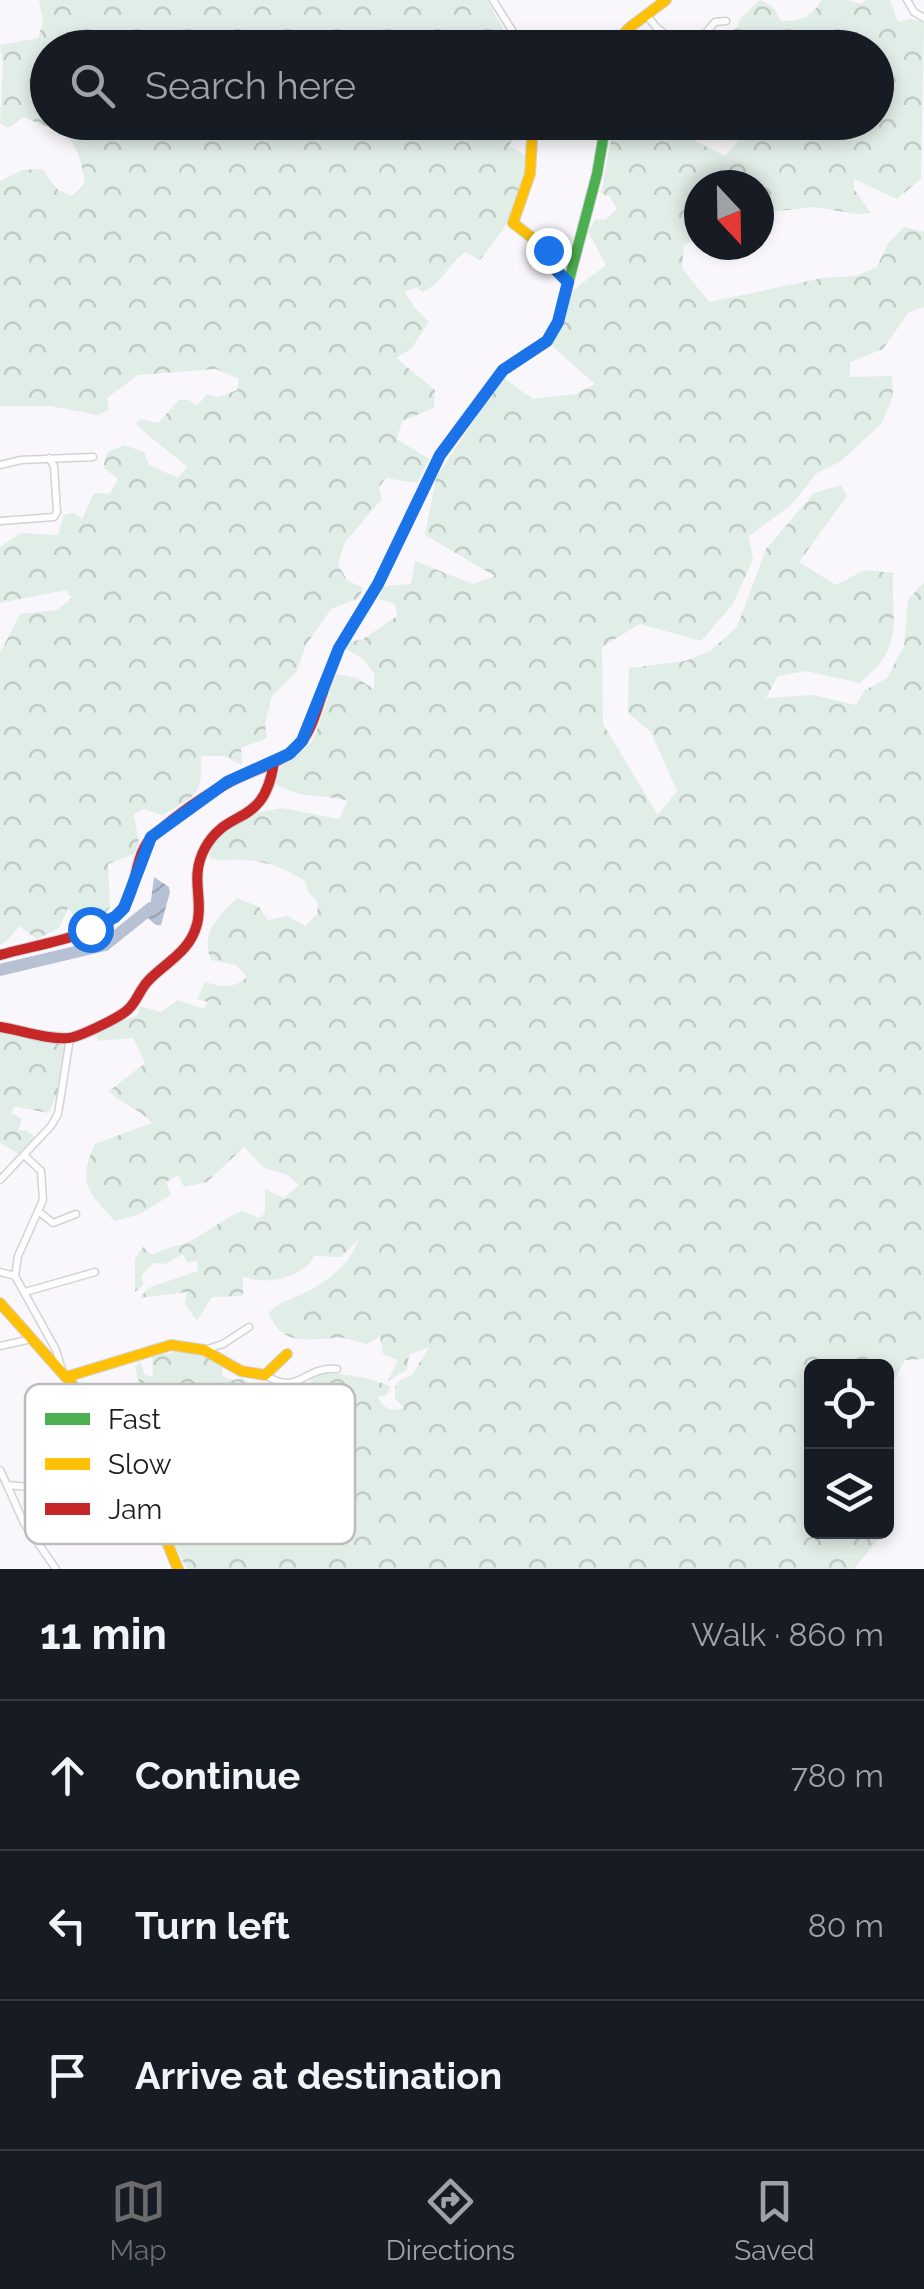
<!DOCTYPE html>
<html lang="en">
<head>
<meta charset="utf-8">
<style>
  :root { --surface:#171b24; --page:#242831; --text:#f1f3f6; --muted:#9ea1a6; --line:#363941; --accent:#6b6a6d }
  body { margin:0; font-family:Raleway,sans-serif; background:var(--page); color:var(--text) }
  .controls { position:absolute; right:30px; bottom:30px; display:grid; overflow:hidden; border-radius:15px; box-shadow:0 5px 15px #0003 }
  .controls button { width:90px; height:90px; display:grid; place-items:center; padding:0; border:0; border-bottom:2px solid var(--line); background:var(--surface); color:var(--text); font:50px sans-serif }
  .compass { position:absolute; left:684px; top:170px; width:90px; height:90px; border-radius:50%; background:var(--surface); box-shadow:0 5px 15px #0003; rotate:158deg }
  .stop { position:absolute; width:30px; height:30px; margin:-22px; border:8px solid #1a73e8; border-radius:50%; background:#fff }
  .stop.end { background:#1a73e8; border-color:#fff; box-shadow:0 2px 10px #0008 }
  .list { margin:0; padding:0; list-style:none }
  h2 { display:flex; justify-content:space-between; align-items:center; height:130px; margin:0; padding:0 40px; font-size:42px }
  h2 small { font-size:32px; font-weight:400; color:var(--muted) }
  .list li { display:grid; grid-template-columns:65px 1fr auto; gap:30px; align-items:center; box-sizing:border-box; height:150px; padding:0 40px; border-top:2px solid var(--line) }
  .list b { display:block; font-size:38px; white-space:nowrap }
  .list em { font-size:32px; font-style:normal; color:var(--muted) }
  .icon { flex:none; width:55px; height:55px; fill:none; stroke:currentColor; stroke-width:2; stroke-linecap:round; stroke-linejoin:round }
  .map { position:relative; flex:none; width:924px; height:1569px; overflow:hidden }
  .search { position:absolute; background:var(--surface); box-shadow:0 5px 15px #0003; left:30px; right:30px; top:30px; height:110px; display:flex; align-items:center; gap:25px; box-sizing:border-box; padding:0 35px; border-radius:55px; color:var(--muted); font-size:38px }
  .sheet { height:580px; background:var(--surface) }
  nav { display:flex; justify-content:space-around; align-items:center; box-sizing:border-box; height:140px; border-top:2px solid var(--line); background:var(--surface); font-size:28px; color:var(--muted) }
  nav a { display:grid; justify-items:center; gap:5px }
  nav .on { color:var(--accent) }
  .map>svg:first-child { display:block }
  .forest { fill:url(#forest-crowns) }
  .water { fill:url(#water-waves) }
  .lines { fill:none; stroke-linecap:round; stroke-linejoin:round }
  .river { stroke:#b6c1d4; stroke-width:12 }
  .street-casing { stroke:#d3d2d5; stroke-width:9 }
  .fast-casing { stroke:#d3d2d5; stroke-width:12 }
  .slow-casing { stroke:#d3d2d5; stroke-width:12 }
  .jam-casing { stroke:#d3d2d5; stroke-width:12 }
  .street { stroke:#fefefe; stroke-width:6 }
  .fast { stroke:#4caf50; stroke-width:10 }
  .slow { stroke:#ffc107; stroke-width:10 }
  .jam { stroke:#c62828; stroke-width:10 }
  .route { stroke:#1a73e8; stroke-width:12 }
  .key { fill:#fff; stroke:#bcbcbc; stroke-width:2.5 }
  .key-label { font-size:28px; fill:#1e1e20 }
</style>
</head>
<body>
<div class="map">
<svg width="924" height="1569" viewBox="0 0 924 1569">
  <defs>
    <pattern id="forest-crowns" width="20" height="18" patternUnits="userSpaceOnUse" patternTransform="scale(2.5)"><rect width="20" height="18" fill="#e1ede7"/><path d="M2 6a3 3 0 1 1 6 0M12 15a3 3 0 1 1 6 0" fill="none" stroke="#c1cbc6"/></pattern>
    <pattern id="water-waves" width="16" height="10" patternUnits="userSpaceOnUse" patternTransform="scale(2.5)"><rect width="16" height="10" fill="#b6c1d4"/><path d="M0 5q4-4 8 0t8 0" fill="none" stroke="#9ca5b6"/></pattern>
  </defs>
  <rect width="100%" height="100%" fill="#f9f7fb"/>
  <g class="forest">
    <path d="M39,0H487L513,47L48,48V122L523,123L509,146L527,156C532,197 503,229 480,260L465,252C447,266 443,282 423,292L416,287L405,292L414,307L429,322L411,349L396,358L435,390L434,408L402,421L397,439L429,459L417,483L386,478L379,487L382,499L345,542L338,564L347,580L363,588L359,598L331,609L306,645L296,672L272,696L265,723L267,738L241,748L242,765L224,756H201C203,797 195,795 163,815L143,809L134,815L139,843L134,854L108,864L110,907L105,914L78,921L68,908L59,928L37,939L19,926L9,939L0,945V653L20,614L57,610L72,598L66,590L0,603V547L21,533L58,535L64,515L74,513L82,519L94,493L110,494L118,479L103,467L107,453L124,445L144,452L149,465L178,478L187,467C175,455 140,431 136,423L141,419L158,423L179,400H189L197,406L207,394L219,397L237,390L239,379L216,369L138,375L107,398L109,410L98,415L50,406H0V181L22,170L42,169L58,190L72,196L85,183C77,132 68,137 24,117L8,128L0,123L3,67L0,45L38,38L43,22Z"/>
    <path d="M760,0L773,7L781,21C799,22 813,17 821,0H847L862,4L865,0H890L898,22L910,19L924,22L921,179L897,199L854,179V189L871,213L856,214L815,207L759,213V185H699V237L684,245L682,268L709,302L823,278L855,276L877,267L887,245L904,227L924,232V307L909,312L883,349L850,362V377L892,376L893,396L882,423L841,461L817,473L791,505L749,536L753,559L733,604L701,641L640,624L602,647L603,724L658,815L677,791L651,732L628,713L629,668L685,661L710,651L737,627L766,549L814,493L841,485L847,496L799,562L836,585L865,570L893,573C891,622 905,649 859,683L806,671L778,676L766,698L813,695L856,705L864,691L887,678L904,646L908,600L924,582V1359L905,1360L887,1393L886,1366H812V1532H884L854,1569H187L170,1536L176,1517L190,1523L191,1510L177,1483L167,1489L147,1475L125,1438L130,1425L163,1434L170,1428L162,1399C141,1394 139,1385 135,1366L140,1362L145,1375L153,1377L152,1357C175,1351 203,1346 222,1364V1376L232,1380L242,1378C254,1385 256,1392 260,1405H266C277,1384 291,1393 309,1385L313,1374C331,1371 375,1378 391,1387L386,1395L378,1397C384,1409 391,1412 404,1408L395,1399V1387L400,1380L412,1375L429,1347L409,1355L407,1370L388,1381L398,1360L383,1354L380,1336L367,1344C359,1342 350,1339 342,1338C311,1337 283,1350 269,1313C277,1303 285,1302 296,1297C322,1285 349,1268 358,1240L341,1257L314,1256C303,1279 263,1286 243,1276V1296L212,1297L197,1321L185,1304L187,1292L140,1298L148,1288L198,1271L197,1261L187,1262L183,1254L165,1264L153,1263L142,1275L143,1285L135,1292V1259L143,1247L152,1255C163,1249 172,1247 183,1244C200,1238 222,1219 242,1211L259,1218L265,1213V1189L284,1198L299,1185L288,1175L264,1168L244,1147L207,1182L184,1187L178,1175L166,1182L171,1195L140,1214L115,1221C88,1192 77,1183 95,1144L152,1123C139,1108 122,1105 109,1091L145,1063L133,1038L99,1041L92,1031L138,1015L140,1006L161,1012L178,1000L204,1009L208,1002L197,999L205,982C221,987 234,989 247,977L236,965L211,960C200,934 218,916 237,898L259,907L268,920L288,916L305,926L317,914L318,903L308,891L305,881C285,868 266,861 242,860C229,859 221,863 209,857L215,841L254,813L282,808L339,819L348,801C324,794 298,799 276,784C278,758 295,759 311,743C316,737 332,685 337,674L357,678L374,689V673L362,658L344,648L346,643L363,639L397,616L395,604L379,599L383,586L411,584L415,561L473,584L495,576L425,535L436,478L502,377L533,399L576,394L595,384L552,346L564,322L571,292L606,265L588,232L595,219L605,220L617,209L610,197L601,193L611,140L668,123L686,136L725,156L748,129L766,123L876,122V48L714,47L728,32L738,27L739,20Z"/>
    <polygon points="0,1033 64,1041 65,1045 57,1095 48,1113 14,1106 12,1113 22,1119 18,1131 26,1130 36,1138 19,1154 0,1143"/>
  </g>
  <polygon class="water" points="154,877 169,887 170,892 161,925 156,925 145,916 150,908"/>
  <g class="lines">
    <polyline class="river" points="0,970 105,945 151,908"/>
    <defs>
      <g id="street">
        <polyline points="493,0 523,48"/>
        <polyline points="907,0 914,12 924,18"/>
        <polyline points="647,16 657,28 684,48"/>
        <polyline points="693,48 715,22 726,21"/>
        <polyline points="714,134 726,125 725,122"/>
        <polyline points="0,465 21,460 93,457"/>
        <polyline points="0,521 54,517 57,512 54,466 49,458"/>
        <polyline points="0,1180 51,1126 58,1114 70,1038"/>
        <polyline points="38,1211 53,1223 76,1214"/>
        <polyline points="0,1272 15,1276 56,1350 62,1370"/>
        <polyline points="15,1276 18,1256 43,1200 41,1171 24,1155"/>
        <polyline points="25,1292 95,1272"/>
        <polyline points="0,1346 31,1339"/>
        <polyline points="204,1350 223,1344 249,1327"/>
        <path d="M265,1375C300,1397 302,1366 337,1369"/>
        <polyline points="53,1460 52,1425 84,1399"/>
        <polyline points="0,1470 7,1485 40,1488 96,1520 106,1523 127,1520 151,1507"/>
        <polyline points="7,1485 24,1523 56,1569"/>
      </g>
      <polyline id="fast" points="323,692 339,648 378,584 440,455 503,370 547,341 558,322 597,174 606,122"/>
      <g id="slow">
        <polyline points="612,48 629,28 666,0"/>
        <polyline points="533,122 530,174 513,223 548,250 556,270 568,283"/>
        <polyline points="0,1303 110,1427 136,1467 178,1569"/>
        <polyline points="66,1377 171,1345 204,1350 241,1371 265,1375 287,1354"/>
      </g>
      <g id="jam">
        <path d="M0,955C31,946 91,937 116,916C140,895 131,855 154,835C176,816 205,795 230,782C253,769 286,763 302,741C313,727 317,708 323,692"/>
        <path d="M0,1027C21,1030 48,1040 69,1038C79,1037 116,1019 125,1012C136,1005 139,990 148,981C166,962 190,952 197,924C204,898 189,878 205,848C228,806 264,829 274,762"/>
      </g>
    </defs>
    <use href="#street" class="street-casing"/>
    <use href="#fast" class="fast-casing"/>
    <use href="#slow" class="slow-casing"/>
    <use href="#jam" class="jam-casing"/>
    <use href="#street" class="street"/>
    <use href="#fast" class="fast"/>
    <use href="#slow" class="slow"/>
    <use href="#jam" class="jam"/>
  </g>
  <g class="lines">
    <polyline class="route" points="90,929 115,917 124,908 151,837 227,782 289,754 302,741 339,648 378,584 440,455 503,370 547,341 558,322 568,282 556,270 548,250"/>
  </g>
  <rect x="25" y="1384" width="330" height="160" rx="15" class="key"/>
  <rect x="45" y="1413" width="45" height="12" fill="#4caf50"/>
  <rect x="45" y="1458" width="45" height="12" fill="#ffc107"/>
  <rect x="45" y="1503" width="45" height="12" fill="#c62828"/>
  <g class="key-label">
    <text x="108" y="1429">Fast</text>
    <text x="108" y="1474">Slow</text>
    <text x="108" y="1519">Jam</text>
  </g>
</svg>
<div class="controls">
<button><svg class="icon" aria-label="locate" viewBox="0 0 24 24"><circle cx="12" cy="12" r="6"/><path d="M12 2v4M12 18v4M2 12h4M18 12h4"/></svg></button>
<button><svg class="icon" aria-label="layers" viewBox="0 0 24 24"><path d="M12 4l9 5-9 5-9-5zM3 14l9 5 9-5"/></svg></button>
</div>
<svg class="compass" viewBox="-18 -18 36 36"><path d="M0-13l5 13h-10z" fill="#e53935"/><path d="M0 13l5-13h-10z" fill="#9ea1a6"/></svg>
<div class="stop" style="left:90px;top:929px"></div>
<div class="stop end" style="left:548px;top:250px"></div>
<div class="search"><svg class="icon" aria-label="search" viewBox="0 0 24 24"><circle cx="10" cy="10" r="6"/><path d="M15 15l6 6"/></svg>Search here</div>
</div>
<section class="sheet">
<h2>11 min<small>Walk · 860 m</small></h2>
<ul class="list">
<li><svg class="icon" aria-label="ahead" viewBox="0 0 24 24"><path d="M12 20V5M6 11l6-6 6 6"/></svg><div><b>Continue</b></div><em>780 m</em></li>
<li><svg class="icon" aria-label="left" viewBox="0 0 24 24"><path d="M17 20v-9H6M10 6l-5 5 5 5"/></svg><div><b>Turn left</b></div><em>80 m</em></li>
<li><svg class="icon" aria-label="arrive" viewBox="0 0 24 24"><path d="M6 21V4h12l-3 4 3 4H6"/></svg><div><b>Arrive at destination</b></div></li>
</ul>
</section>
<nav>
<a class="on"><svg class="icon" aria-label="map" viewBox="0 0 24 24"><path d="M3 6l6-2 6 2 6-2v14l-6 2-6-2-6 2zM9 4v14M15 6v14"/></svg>Map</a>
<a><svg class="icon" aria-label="directions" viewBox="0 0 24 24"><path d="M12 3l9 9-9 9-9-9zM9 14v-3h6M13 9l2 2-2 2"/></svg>Directions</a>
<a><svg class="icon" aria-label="saved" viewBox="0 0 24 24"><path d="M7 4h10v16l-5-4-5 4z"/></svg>Saved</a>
</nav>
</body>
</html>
